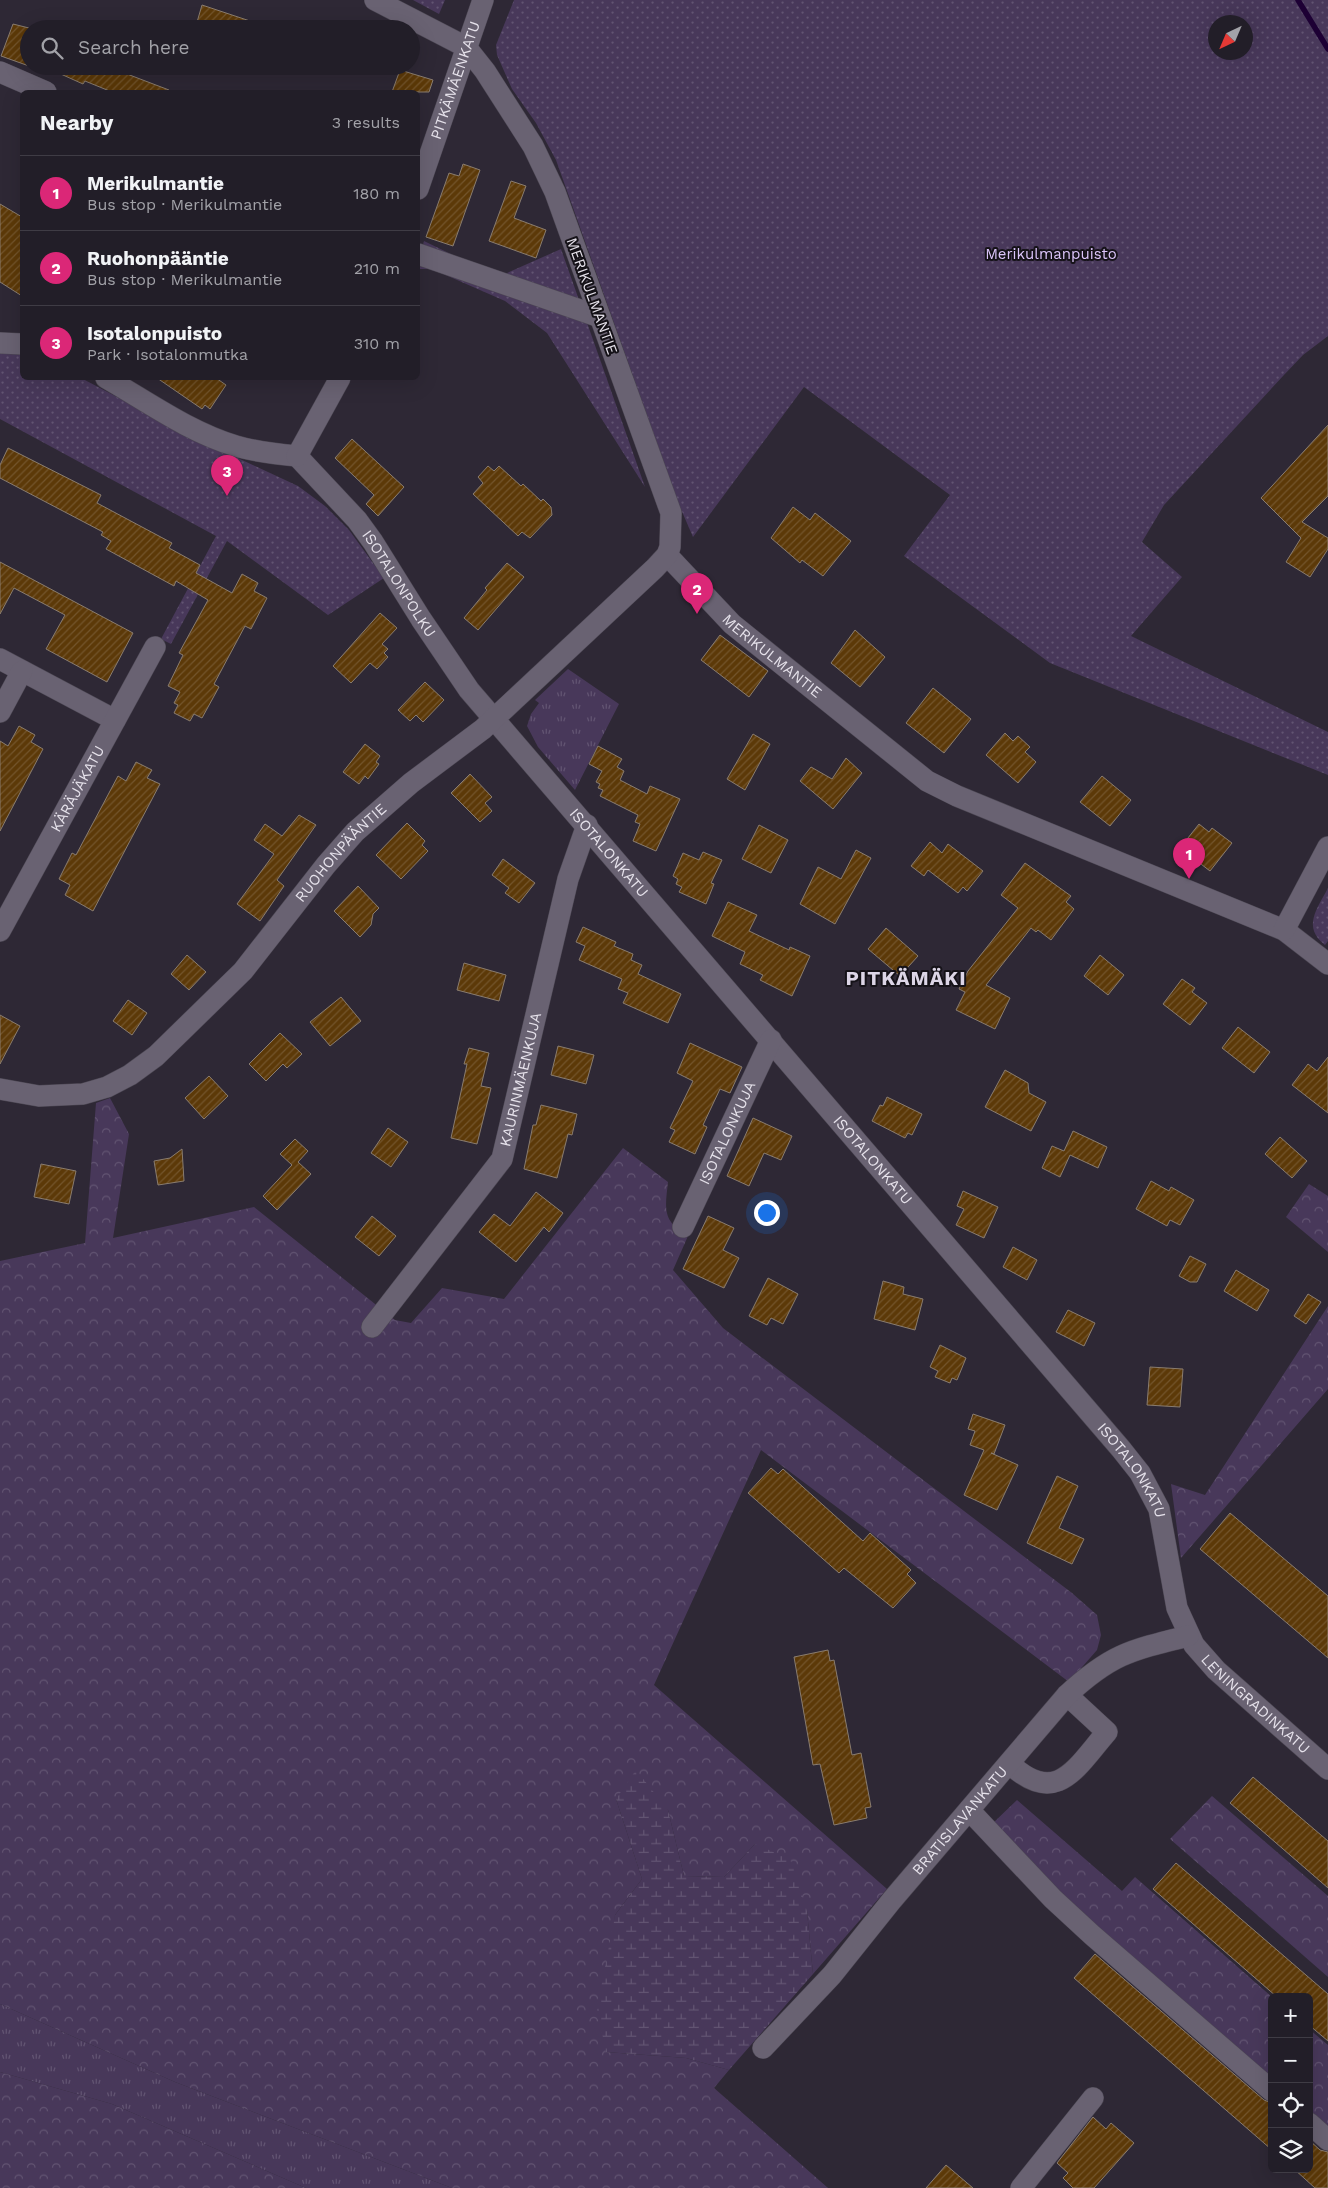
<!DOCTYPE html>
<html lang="en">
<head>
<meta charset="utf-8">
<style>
  :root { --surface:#221e28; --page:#2a2730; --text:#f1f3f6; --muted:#a2a2a8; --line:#3f3c45; --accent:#db2777 }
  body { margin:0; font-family:"Work Sans",sans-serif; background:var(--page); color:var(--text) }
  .controls { position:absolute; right:15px; bottom:15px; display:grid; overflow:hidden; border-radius:8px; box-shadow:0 5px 20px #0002 }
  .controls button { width:45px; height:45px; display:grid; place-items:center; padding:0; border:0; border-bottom:1px solid var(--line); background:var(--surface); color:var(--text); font:25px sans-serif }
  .compass { position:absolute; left:1208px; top:15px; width:45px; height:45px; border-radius:50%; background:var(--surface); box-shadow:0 5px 20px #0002; rotate:224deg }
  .you { position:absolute; left:766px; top:1212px; width:18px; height:18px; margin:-12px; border:4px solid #fff; border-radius:50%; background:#1a73e8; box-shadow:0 0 0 8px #1a73e833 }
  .badge { display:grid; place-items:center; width:32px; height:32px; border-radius:50%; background:var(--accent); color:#fff; font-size:16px; font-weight:700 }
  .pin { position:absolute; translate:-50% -41px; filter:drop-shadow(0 1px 2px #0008) }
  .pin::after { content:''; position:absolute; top:26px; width:18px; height:15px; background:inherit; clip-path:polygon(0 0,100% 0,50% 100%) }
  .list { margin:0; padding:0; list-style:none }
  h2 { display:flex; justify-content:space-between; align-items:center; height:65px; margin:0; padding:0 20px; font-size:21px }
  h2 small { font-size:16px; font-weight:400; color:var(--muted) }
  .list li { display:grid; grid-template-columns:32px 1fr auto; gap:15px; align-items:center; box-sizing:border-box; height:75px; padding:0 20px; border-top:1px solid var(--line) }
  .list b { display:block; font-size:19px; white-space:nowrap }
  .list p { margin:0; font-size:16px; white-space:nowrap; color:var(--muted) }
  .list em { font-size:16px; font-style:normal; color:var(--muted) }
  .icon { flex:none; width:28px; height:28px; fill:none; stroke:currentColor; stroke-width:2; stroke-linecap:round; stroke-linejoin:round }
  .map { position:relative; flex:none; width:1328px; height:2188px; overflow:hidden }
  .search { position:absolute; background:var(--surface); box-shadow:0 5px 20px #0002; left:20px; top:20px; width:400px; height:55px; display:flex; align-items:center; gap:12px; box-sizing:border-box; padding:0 18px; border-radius:28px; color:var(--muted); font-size:19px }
  .panel { position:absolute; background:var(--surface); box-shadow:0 5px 20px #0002; left:20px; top:90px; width:400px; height:290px; border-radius:8px }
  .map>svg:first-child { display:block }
  .grass { fill:url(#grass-tufts) }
  .forest { fill:url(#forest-crowns) }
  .wetland { fill:url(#wetland-marsh) }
  .park { fill:url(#park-dots); fill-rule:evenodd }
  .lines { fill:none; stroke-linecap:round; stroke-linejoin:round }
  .stream { stroke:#1d0034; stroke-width:5.5 }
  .building { fill:url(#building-hatch); stroke:#897c6f }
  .minor-casing { stroke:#4c4753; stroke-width:22 }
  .minor { stroke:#696272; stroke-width:21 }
  .labels { text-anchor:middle; stroke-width:4; stroke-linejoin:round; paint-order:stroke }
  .street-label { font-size:15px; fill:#e6e2eb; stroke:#151218 }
  .park-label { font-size:15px; fill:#dcc5fa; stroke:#151218 }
  .district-label { font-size:20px; font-weight:bold; letter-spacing:1px; fill:#dcd5e6; stroke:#151218 }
</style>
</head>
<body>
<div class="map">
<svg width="1328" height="2188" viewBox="0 0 1328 2188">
  <defs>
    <pattern id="grass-tufts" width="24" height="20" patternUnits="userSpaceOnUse" patternTransform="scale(1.25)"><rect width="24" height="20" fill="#48385a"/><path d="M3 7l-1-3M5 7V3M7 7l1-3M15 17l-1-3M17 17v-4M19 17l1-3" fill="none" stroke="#625472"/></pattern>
    <pattern id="forest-crowns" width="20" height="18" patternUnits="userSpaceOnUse" patternTransform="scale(1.25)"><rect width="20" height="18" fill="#48385a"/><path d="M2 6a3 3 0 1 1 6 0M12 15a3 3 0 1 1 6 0" fill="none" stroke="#625472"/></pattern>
    <pattern id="wetland-marsh" width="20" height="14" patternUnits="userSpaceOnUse" patternTransform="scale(1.25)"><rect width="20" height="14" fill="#48385a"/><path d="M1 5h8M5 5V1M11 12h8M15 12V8" fill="none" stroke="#625472"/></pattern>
    <pattern id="park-dots" width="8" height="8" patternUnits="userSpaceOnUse" patternTransform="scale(1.25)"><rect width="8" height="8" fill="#48385a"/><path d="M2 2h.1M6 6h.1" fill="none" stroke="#625472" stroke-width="1.8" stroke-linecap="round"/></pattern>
    <pattern id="building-hatch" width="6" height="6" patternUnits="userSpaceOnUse" patternTransform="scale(1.25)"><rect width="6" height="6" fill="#5c3908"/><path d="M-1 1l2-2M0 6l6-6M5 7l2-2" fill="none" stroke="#73552c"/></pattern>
  </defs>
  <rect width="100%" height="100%" fill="#2e2835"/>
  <g class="grass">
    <polygon points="568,669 619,704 575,790 538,747 527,726 531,714 539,703 535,700"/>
    <polygon points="0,2004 175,2082 452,2188 306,2188 112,2104 0,2072"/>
  </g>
  <g class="forest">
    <path d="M110,1098L129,1134L113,1238L254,1207L395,1320L411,1323L442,1288L504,1299L623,1148L668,1182C665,1209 662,1221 688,1236L673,1270L723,1328L1072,1593L1097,1615L1101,1635L1097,1650L1069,1682L761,1450L654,1685L887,1889L813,1974L807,1911L755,1844L724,1877L684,1876L668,1810L616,1799L642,1879L615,1915L606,2052L686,2058L729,2070L714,2088L828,2188H452L175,2082L0,2004V1261L85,1243L96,1103Z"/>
    <polygon points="1309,1184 1328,1196 1328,1252 1286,1217"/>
    <polygon points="1328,1306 1328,1389 1181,1558 1171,1484 1205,1495"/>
    <polygon points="1212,1796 1328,1896 1328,1977 1170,1839"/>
    <polygon points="1017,1800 1122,1891 1135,1877 1272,1997 1272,2084 1086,1923 992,1824"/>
    <polygon points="1309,2029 1328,2045 1328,2133 1309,2117"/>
    <polygon points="0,2072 112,2104 306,2188 0,2188"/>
  </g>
  <polygon class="wetland" points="636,1770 668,1810 684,1876 724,1877 755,1844 790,1859 807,1911 813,1974 729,2070 686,2058 606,2052 597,2009 615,1915 642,1879 616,1799"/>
  <g class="park">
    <polygon points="413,0 445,0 439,14"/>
    <path d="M514,0H1328V336L1303,355L1283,376L1164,505L1142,542L1182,577L1131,636L1328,732V775L1050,663L904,556L950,495L804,387L693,537L677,500L556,160L536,123L512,89L497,55L496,45ZM1216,22H1246V52H1216Z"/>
    <polygon points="424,241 498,277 561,249 645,487 547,333 505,301 432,269 418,269"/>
    <polygon points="22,350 22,378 81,378 199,440 298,486 325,506 349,530 384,578 328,615 227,541 171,644 161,639 216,536 0,419 0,351"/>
    <path d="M1328,888V941L1325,945C1302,927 1317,909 1328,888Z"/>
  </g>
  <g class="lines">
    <polyline class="stream" points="1298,0 1328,49"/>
  </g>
  <g class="building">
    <polygon points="202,5 265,26 265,29 195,29"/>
    <polygon points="13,24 29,28 29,66 1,56"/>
    <polygon points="43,66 106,66 169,90 169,92 112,92 85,81 83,84"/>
    <polygon points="400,70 433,80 429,92 392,92"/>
    <polygon points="463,164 480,170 453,246 426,237 449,173 459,176"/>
    <polygon points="511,181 526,186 514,218 546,230 536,258 489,241"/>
    <polygon points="0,204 22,217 22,296 0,282"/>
    <polygon points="157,378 216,378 226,385 210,409 205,405 202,409"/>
    <polygon points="1328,425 1328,496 1302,522 1328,538 1328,549 1310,577 1286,562 1301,538 1261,498"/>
    <polygon points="352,439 404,487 378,516 366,504 374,495 335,458"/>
    <polygon points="8,448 101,495 97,503 172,543 169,548 200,565 196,573 232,593 242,574 258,583 254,591 267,598 251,629 245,626 214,684 219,687 202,718 194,714 190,721 174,713 178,705 174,703 180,692 168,686 183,655 179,653 208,600 176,581 174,586 106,549 111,541 101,535 103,532 0,478 0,465"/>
    <polygon points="488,466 494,471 499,466 521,486 523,484 541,501 543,499 551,507 552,515 530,538 522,532 518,536 473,494 483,483 478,477"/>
    <polygon points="793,507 810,520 815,513 851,541 823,576 802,560 800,563 771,538"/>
    <polygon points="0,562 133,633 107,682 46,649 65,615 14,588 0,614"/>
    <polygon points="507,563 524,577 478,630 464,618 487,590 485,588"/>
    <polygon points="380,613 397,628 382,644 388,649 384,653 388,657 377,669 370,663 351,683 333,666"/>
    <polygon points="855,630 885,657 860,687 831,663"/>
    <polygon points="720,635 768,671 749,697 701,660"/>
    <polygon points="425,682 444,700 423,722 416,715 410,721 398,710"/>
    <polygon points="933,688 971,719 944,753 906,723"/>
    <polygon points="19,726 35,735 31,742 43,749 0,831 0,741 8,746"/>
    <polygon points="1005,733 1013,741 1018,736 1030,747 1025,752 1036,762 1018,783 986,755"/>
    <polygon points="753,734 770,744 745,790 727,779"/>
    <polygon points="365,744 380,756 376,762 379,764 368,779 365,776 359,784 343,772"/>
    <polygon points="598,746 622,759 617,767 624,771 620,780 647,794 650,786 680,799 656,851 633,841 640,824 635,822 638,815 600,796 603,790 598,788 600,784 596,782 602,771 589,764"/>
    <polygon points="846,758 862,773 833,809 800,781 811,767 832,779"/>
    <polygon points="136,762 152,770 147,778 160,784 93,911 65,895 70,885 59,879 72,853 76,855 118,776 126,781"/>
    <polygon points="470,774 492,797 485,803 492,811 480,822 451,793"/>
    <polygon points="1102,776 1131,800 1110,826 1080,802"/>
    <polygon points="299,815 316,825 277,880 284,886 260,921 237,904 274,854 254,840 265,824 282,836"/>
    <polygon points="407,823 425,841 422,845 428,851 401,879 376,855"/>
    <polygon points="1199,824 1209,832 1212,828 1232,843 1210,871 1180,848"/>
    <polygon points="759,825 788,840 771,873 742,859"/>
    <polygon points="930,842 942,853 948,844 983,871 967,891 963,887 958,893 928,870 924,876 911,866"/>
    <polygon points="856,850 871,858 835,924 800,904 818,867 841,879"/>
    <polygon points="703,852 722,860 711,883 714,884 706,904 679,892 682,887 676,884 678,879 673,876 683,853 699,860"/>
    <polygon points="503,859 535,883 519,903 505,893 509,888 492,875"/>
    <polygon points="1025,863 1071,896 1066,902 1074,909 1051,940 1038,930 1036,932 1031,928 986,985 1010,998 995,1029 956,1010 965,992 959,989 968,971 1018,908 1001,895"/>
    <polygon points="358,886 379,908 373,914 371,925 360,937 334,911"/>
    <polygon points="728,902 757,915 749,931 789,950 790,947 810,956 792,996 760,980 763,975 740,964 745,952 712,936"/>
    <polygon points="583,927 616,942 614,946 633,954 631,960 642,965 638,974 681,994 668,1023 623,1003 628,993 618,989 622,979 579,960 585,946 576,942"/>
    <polygon points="886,928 918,956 900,976 868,949"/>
    <polygon points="187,955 206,972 189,990 171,974"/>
    <polygon points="1100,955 1124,975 1108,995 1084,976"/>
    <polygon points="464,963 506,975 499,1001 457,990"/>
    <polygon points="1182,979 1195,988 1192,992 1207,1003 1190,1025 1163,1004"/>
    <polygon points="341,997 361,1021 330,1046 310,1022"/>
    <polygon points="128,1000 147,1013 132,1035 113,1021"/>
    <polygon points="0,1015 20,1026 0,1064"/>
    <polygon points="1238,1027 1270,1052 1254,1073 1222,1048"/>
    <polygon points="280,1033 302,1054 287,1068 283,1064 266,1081 249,1064"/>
    <polygon points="690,1043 742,1067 730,1093 720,1089 703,1125 707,1127 695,1154 669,1142 675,1130 670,1128 693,1081 677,1073"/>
    <polygon points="558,1046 594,1055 586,1084 551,1075"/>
    <polygon points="469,1048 489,1053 481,1086 491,1088 477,1144 451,1138 467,1064 464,1064"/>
    <polygon points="1328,1057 1328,1113 1292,1085 1308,1064 1317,1071"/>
    <polygon points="1005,1070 1028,1083 1029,1093 1046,1102 1031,1131 985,1107"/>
    <polygon points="209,1076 228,1096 204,1119 185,1098"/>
    <polygon points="887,1097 922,1114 912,1135 908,1133 905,1138 872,1121 880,1105 883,1106"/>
    <polygon points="541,1105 577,1114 572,1135 568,1134 557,1178 524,1169 533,1125 536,1125"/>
    <polygon points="753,1118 792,1136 781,1160 764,1153 749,1186 727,1176"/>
    <polygon points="388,1128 408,1142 391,1167 371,1153"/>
    <polygon points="1073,1131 1107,1147 1098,1168 1070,1155 1060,1177 1042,1168 1052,1146 1064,1151"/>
    <polygon points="1280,1137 1307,1161 1292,1178 1265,1154"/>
    <polygon points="295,1139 308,1151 298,1162 311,1174 277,1210 263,1196 292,1165 280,1154"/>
    <polygon points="182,1149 184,1181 158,1185 154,1161 170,1158"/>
    <polygon points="41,1164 76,1171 69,1204 34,1197"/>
    <polygon points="1151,1181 1169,1191 1171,1187 1194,1200 1180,1225 1170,1220 1167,1226 1136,1209"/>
    <polygon points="963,1191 998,1207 984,1238 956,1225 964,1209 957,1206"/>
    <polygon points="536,1192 563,1213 549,1232 544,1227 516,1262 479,1232 494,1214 510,1226"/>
    <polygon points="372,1216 396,1236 379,1256 355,1237"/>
    <polygon points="708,1216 734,1228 723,1250 739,1258 724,1288 683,1269"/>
    <polygon points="1013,1247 1037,1260 1027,1280 1003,1267"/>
    <polygon points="1190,1256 1206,1264 1197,1282 1190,1282 1179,1276"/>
    <polygon points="1236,1270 1269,1290 1257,1311 1224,1291"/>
    <polygon points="768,1278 798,1294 783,1324 771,1318 767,1325 749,1316"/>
    <polygon points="883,1281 904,1287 903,1294 923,1299 915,1330 874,1319"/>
    <polygon points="1308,1294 1321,1302 1306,1324 1294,1316"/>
    <polygon points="1068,1310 1095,1323 1084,1346 1056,1332"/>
    <polygon points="940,1345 966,1358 957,1380 952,1378 950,1383 935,1377 938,1371 930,1367"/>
    <polygon points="1150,1367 1183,1369 1180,1407 1147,1405"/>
    <polygon points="973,1414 1005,1425 994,1454 991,1453 1018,1465 997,1510 964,1495 984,1450 970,1445 975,1431 968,1429"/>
    <polygon points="771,1468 778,1474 783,1469 863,1541 870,1533 911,1570 907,1574 916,1583 893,1608 844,1568 839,1573 748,1493"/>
    <polygon points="1057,1476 1078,1486 1059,1528 1084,1539 1072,1564 1027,1543"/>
    <polygon points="1230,1513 1328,1596 1328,1658 1200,1549"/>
    <polygon points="828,1650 830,1661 834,1660 852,1755 861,1753 871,1807 865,1808 867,1818 834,1825 820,1764 813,1765 794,1657"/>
    <polygon points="1253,1777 1328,1841 1328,1888 1230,1803"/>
    <polygon points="1176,1863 1328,1994 1328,2041 1309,2025 1309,1997 1277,1997 1153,1889"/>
    <polygon points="1095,1954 1264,2100 1272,2103 1272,2150 1074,1978"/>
    <polygon points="1093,2117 1106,2129 1111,2123 1134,2143 1094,2188 1073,2188 1063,2178 1068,2173 1057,2163"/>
    <polygon points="1309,2140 1320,2150 1328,2152 1328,2188 1315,2188 1294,2169 1309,2169"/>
    <polygon points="946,2165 973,2188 926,2188"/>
  </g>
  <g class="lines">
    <defs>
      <g id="minor">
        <polyline points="0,72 46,92"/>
        <path id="s1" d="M418,189L483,0"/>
        <polyline points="418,254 600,317"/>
        <polyline points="0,343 22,344"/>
        <path d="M106,378C148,402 189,432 236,446C256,452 276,454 297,456"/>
        <path id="s2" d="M297,456L357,520L373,542L421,619L469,690L1121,1449L1140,1473L1159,1509L1177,1608L1194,1645L1216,1670L1328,1769"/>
        <polyline points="297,456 340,378"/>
        <path id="s3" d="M667,555L732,624L927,781L957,796L1284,930L1328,964"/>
        <polyline points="0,659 115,720"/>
        <polyline points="0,712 22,671"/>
        <polyline points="1284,930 1328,847"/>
        <path id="s4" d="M0,931L155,647"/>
        <path id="s5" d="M0,1089L39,1096L83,1094L107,1087L130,1075L156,1056L243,971L326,865L355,832L411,783L483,729L655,568L667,555L670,547L671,513L555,192L533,146L485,71L466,47L375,0"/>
        <path id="s6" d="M683,1227L771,1040"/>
        <path id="s7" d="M372,1327L502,1159L568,879L587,825"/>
        <path d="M1010,1764C1057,1808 1077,1766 1107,1732L1067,1695"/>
        <polyline points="969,1810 1053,1899 1092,1935 1272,2091"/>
        <path id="s8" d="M763,2048L832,1975L892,1900L1067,1695C1111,1654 1131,1650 1188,1636"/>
        <polyline points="1309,2123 1328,2140"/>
        <polyline points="1021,2188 1093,2098"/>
      </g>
    </defs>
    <use href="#minor" class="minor-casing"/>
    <use href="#minor" class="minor"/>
  </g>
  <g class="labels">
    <g class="street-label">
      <text dy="5" stroke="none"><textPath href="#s1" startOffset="115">PITKÄMÄENKATU</textPath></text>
      <text transform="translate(592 296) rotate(70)" y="5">MERIKULMANTIE</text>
      <text dy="5" stroke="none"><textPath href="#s2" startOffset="164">ISOTALONPOLKU</textPath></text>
      <text dy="5" stroke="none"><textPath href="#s3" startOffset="146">MERIKULMANTIE</textPath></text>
      <text dy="5" stroke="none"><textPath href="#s4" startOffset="162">KÄRÄJÄKATU</textPath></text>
      <text dy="5" stroke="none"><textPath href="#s2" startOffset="506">ISOTALONKATU</textPath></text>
      <text dy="5" stroke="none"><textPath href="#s5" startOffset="442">RUOHONPÄÄNTIE</textPath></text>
      <text dy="5" stroke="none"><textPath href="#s7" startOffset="294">KAURINMÄENKUJA</textPath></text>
      <text dy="5" stroke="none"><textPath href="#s6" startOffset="104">ISOTALONKUJA</textPath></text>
      <text dy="5" stroke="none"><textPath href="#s2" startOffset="911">ISOTALONKATU</textPath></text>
      <text dy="5" stroke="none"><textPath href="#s2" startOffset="1316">ISOTALONKATU</textPath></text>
      <text dy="5" stroke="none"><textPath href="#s2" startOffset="1590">LENINGRADINKATU</textPath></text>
      <text dy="5" stroke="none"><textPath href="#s8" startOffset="301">BRATISLAVANKATU</textPath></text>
    </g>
    <g class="park-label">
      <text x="1051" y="259">Merikulmanpuisto</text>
    </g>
    <g class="district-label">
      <text x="906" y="985">PITKÄMÄKI</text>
    </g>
  </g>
</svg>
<div class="controls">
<button>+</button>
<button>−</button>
<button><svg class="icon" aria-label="locate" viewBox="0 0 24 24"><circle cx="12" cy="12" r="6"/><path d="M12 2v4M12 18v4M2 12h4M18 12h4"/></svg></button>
<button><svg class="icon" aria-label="layers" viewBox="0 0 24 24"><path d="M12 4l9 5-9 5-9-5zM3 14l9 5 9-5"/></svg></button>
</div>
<svg class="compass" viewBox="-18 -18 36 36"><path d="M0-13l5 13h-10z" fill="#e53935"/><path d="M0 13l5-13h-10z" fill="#a2a2a8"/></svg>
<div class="you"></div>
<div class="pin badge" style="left:1189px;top:879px">1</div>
<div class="pin badge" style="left:697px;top:614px">2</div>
<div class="pin badge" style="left:227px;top:496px">3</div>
<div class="search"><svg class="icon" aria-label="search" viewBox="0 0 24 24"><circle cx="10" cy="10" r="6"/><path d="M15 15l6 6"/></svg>Search here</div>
<section class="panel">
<h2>Nearby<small>3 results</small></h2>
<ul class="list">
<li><span class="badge">1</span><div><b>Merikulmantie</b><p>Bus stop · Merikulmantie</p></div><em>180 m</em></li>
<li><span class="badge">2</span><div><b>Ruohonpääntie</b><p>Bus stop · Merikulmantie</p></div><em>210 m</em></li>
<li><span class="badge">3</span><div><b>Isotalonpuisto</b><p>Park · Isotalonmutka</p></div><em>310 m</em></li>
</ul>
</section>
</div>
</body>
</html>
